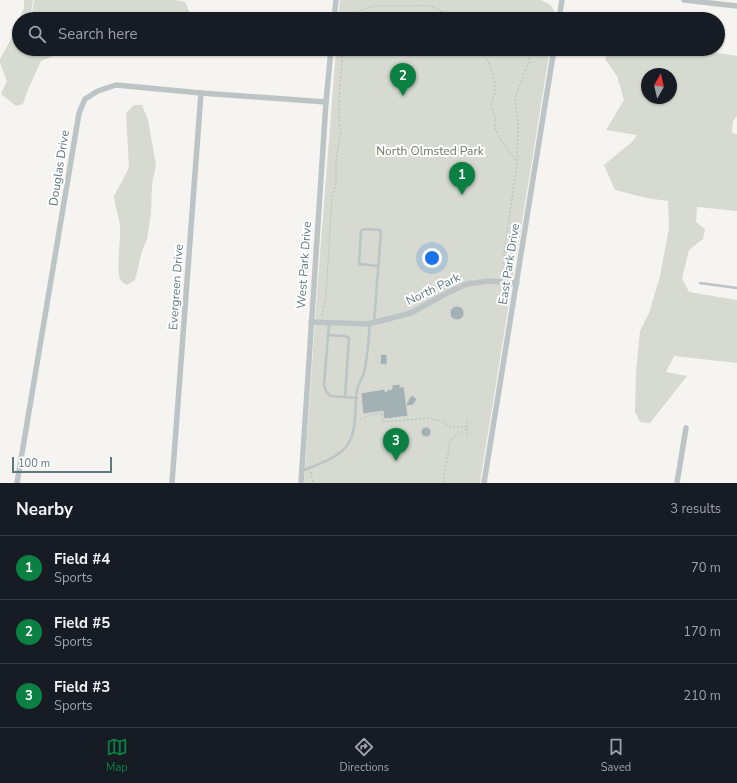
<!DOCTYPE html>
<html lang="en">
<head>
<meta charset="utf-8">
<style>
  :root { --surface:#171b24; --page:#242831; --text:#f1f3f6; --muted:#9ea1a6; --line:#363941; --accent:#0b8043 }
  body { margin:0; font-family:"Nunito Sans",sans-serif; background:var(--page); color:var(--text) }
  .compass { position:absolute; left:641px; top:68px; width:36px; height:36px; border-radius:50%; background:var(--surface); box-shadow:0 1px 3px #0004; rotate:8deg }
  .scale { position:absolute; left:12px; bottom:10px; width:100px; box-sizing:border-box; padding-left:4px; border:2px solid #5e787e; border-top:0; font-size:11px; line-height:14px; white-space:nowrap; color:#5e787e; -webkit-text-stroke:3px #fff; paint-order:stroke }
  .you { position:absolute; left:432px; top:258px; width:14px; height:14px; margin:-10px; border:3px solid #fff; border-radius:50%; background:#1a73e8; box-shadow:0 0 0 6px #1a73e833 }
  .badge { display:grid; place-items:center; width:26px; height:26px; border-radius:50%; background:var(--accent); color:#fff; font-size:13px; font-weight:700 }
  .pin { position:absolute; translate:-50% -33px; filter:drop-shadow(0 1px 2px #0008) }
  .pin::after { content:''; position:absolute; top:21px; width:14px; height:12px; background:inherit; clip-path:polygon(0 0,100% 0,50% 100%) }
  .list { margin:0; padding:0; list-style:none }
  h2 { display:flex; justify-content:space-between; align-items:center; height:52px; margin:0; padding:0 16px; font-size:17px }
  h2 small { font-size:13px; font-weight:400; color:var(--muted) }
  .list li { display:grid; grid-template-columns:26px 1fr auto; gap:12px; align-items:center; box-sizing:border-box; height:64px; padding:0 16px; border-top:1px solid var(--line) }
  .list b { display:block; font-size:15px; white-space:nowrap }
  .list p { margin:0; font-size:13px; white-space:nowrap; color:var(--muted) }
  .list em { font-size:13px; font-style:normal; color:var(--muted) }
  .icon { flex:none; width:22px; height:22px; fill:none; stroke:currentColor; stroke-width:2; stroke-linecap:round; stroke-linejoin:round }
  .map { position:relative; flex:none; width:737px; height:483px; overflow:hidden }
  .search { position:absolute; background:var(--surface); box-shadow:0 1px 3px #0004; left:12px; right:12px; top:12px; height:44px; display:flex; align-items:center; gap:10px; box-sizing:border-box; padding:0 14px; border-radius:22px; color:var(--muted); font-size:15px }
  .sheet { height:244px; background:var(--surface) }
  nav { display:flex; justify-content:space-around; align-items:center; box-sizing:border-box; height:56px; border-top:1px solid var(--line); background:var(--surface); font-size:11px; color:var(--muted) }
  nav a { display:grid; justify-items:center; gap:2px }
  nav .on { color:var(--accent) }
  .map>svg:first-child { display:block }
  .green { fill:#d6dad0; fill-rule:evenodd }
  .building { fill:#a4b1b4; stroke:#d6d6d4 }
  .lines { fill:none; stroke-linecap:round; stroke-linejoin:round }
  .path { stroke:#b7bcbd; stroke-width:1; stroke-dasharray:2 2; stroke-linecap:butt }
  .lane { stroke:#bdc4c6; stroke-width:2.5 }
  .street { stroke:#bdc4c6; stroke-width:5.5 }
  .labels { text-anchor:middle; stroke-width:4; stroke-linejoin:round; paint-order:stroke }
  .park-label { font-size:12px; fill:#6c7b61; stroke:#fff }
  .street-label { font-size:12px; fill:#5e787e; stroke:#fff }
</style>
</head>
<body>
<div class="map">
<svg width="737" height="483" viewBox="0 0 737 483">
  <rect width="100%" height="100%" fill="#f5f4f1"/>
  <g class="green">
    <polygon points="24,0 33,0 30,19 19,19 24,8"/>
    <polygon points="34,0 175,0 185,2 192,17 191,19 31,19"/>
    <path d="M340,0H540C550,3 556,8 555,19H338Z"/>
    <polygon points="19,20 19,49 25,49 25,51 26,49 69,49 41,61 27,92 23,104 16,106 1,94 7,81 0,63 0,59 9,43"/>
    <polygon points="336,49 550,49 480,483 304,483 317,293"/>
    <path d="M610,49H695L737,56V116L733,121L732,133L737,134V211L697,207L696,222L705,229L703,239L689,250L682,278L689,292L737,300V363L674,356L666,372L687,376L650,423L640,422L635,412L636,372L640,331L649,313L660,276L669,228L668,201L646,198L615,190L604,165L632,142L637,135L606,130L624,100L617,76L605,59ZM647,74H671V98H647Z"/>
    <path d="M134,105H142L148,120L156,165L152,184L151,214L147,239L142,251L135,280L127,285C124,284 122,282 120,279C116,270 121,239 120,227C119,217 115,206 114,196L129,168L126,113Z"/>
  </g>
  <g class="building">
    <circle cx="457" cy="313" r="7"/>
    <polygon points="381,354 387,355 387,365 380,364"/>
    <polygon points="400,384 400,387 404,387 408,416 384,419 383,411 363,414 361,393 385,389 385,392 387,391 387,390 392,389 392,385"/>
    <polygon points="412,395 417,399 413,405 407,406 406,402 408,402 408,400"/>
    <circle cx="426" cy="432" r="5"/>
  </g>
  <g class="lines">
    <g class="path">
      <path d="M353,19C363,1 387,7 404,6C412,6 420,5 429,6C434,7 438,10 443,12C449,15 456,17 463,19"/>
      <polyline points="490,19 504,18 508,19"/>
      <polyline points="479,49 489,63 495,83 495,92 491,105 495,117 495,128 499,137 517,162"/>
      <polyline points="501,276 517,163 518,123 515,97 529,61 531,49"/>
      <polyline points="322,316 326,297 332,196 336,185 336,159 341,132 339,122 339,99 343,49"/>
      <polyline points="360,419 374,414 382,413 383,422 428,418 440,421 451,427 467,427"/>
      <polyline points="467,435 467,419"/>
      <polyline points="311,472 313,483"/>
      <polyline points="443,483 450,442 454,437 467,428"/>
    </g>
    <g class="lane">
      <polyline points="700,283 737,288"/>
      <polyline points="374,322 381,232 380,230 364,229 361,231 359,264 378,266"/>
      <polyline points="329,324 324,385 326,391 330,396 357,398"/>
      <polyline points="328,335 344,336 349,338 345,397"/>
      <path d="M302,471C316,465 336,459 346,447C358,432 354,408 357,390C358,384 362,379 364,373C368,357 368,340 370,324"/>
    </g>
    <g class="street">
      <polyline points="684,0 737,6"/>
      <polyline points="334,19 336,0"/>
      <polyline points="559,19 562,0"/>
      <polyline points="311,322 368,324 411,313 449,292 467,284 488,281 517,283"/>
      <polyline points="17,483 79,113 85,99 98,91 116,85 201,93 326,102"/>
      <polyline points="172,483 201,93"/>
      <polyline points="301,483 326,102 331,49"/>
      <polyline points="484,483 554,49"/>
      <polyline points="677,483 686,428"/>
    </g>
  </g>
  <g class="labels">
    <g class="park-label">
      <text x="430" y="155">North Olmsted Park</text>
    </g>
    <g class="street-label">
      <text transform="translate(59 168) rotate(-81)" y="4">Douglas Drive</text>
      <text transform="translate(509 264) rotate(-81)" y="4">East Park Drive</text>
      <text transform="translate(304 265) rotate(-86)" y="4">West Park Drive</text>
      <text transform="translate(176 287) rotate(-86)" y="4">Evergreen Drive</text>
      <text transform="translate(433 289) rotate(-26)" y="4">North Park</text>
    </g>
  </g>
</svg>
<svg class="compass" viewBox="-18 -18 36 36"><path d="M0-13l5 13h-10z" fill="#e53935"/><path d="M0 13l5-13h-10z" fill="#9ea1a6"/></svg>
<div class="scale">100 m</div>
<div class="you"></div>
<div class="pin badge" style="left:462px;top:195px">1</div>
<div class="pin badge" style="left:403px;top:96px">2</div>
<div class="pin badge" style="left:396px;top:461px">3</div>
<div class="search"><svg class="icon" aria-label="search" viewBox="0 0 24 24"><circle cx="10" cy="10" r="6"/><path d="M15 15l6 6"/></svg>Search here</div>
</div>
<section class="sheet">
<h2>Nearby<small>3 results</small></h2>
<ul class="list">
<li><span class="badge">1</span><div><b>Field #4</b><p>Sports</p></div><em>70 m</em></li>
<li><span class="badge">2</span><div><b>Field #5</b><p>Sports</p></div><em>170 m</em></li>
<li><span class="badge">3</span><div><b>Field #3</b><p>Sports</p></div><em>210 m</em></li>
</ul>
</section>
<nav>
<a class="on"><svg class="icon" aria-label="map" viewBox="0 0 24 24"><path d="M3 6l6-2 6 2 6-2v14l-6 2-6-2-6 2zM9 4v14M15 6v14"/></svg>Map</a>
<a><svg class="icon" aria-label="directions" viewBox="0 0 24 24"><path d="M12 3l9 9-9 9-9-9zM9 14v-3h6M13 9l2 2-2 2"/></svg>Directions</a>
<a><svg class="icon" aria-label="saved" viewBox="0 0 24 24"><path d="M7 4h10v16l-5-4-5 4z"/></svg>Saved</a>
</nav>
</body>
</html>
